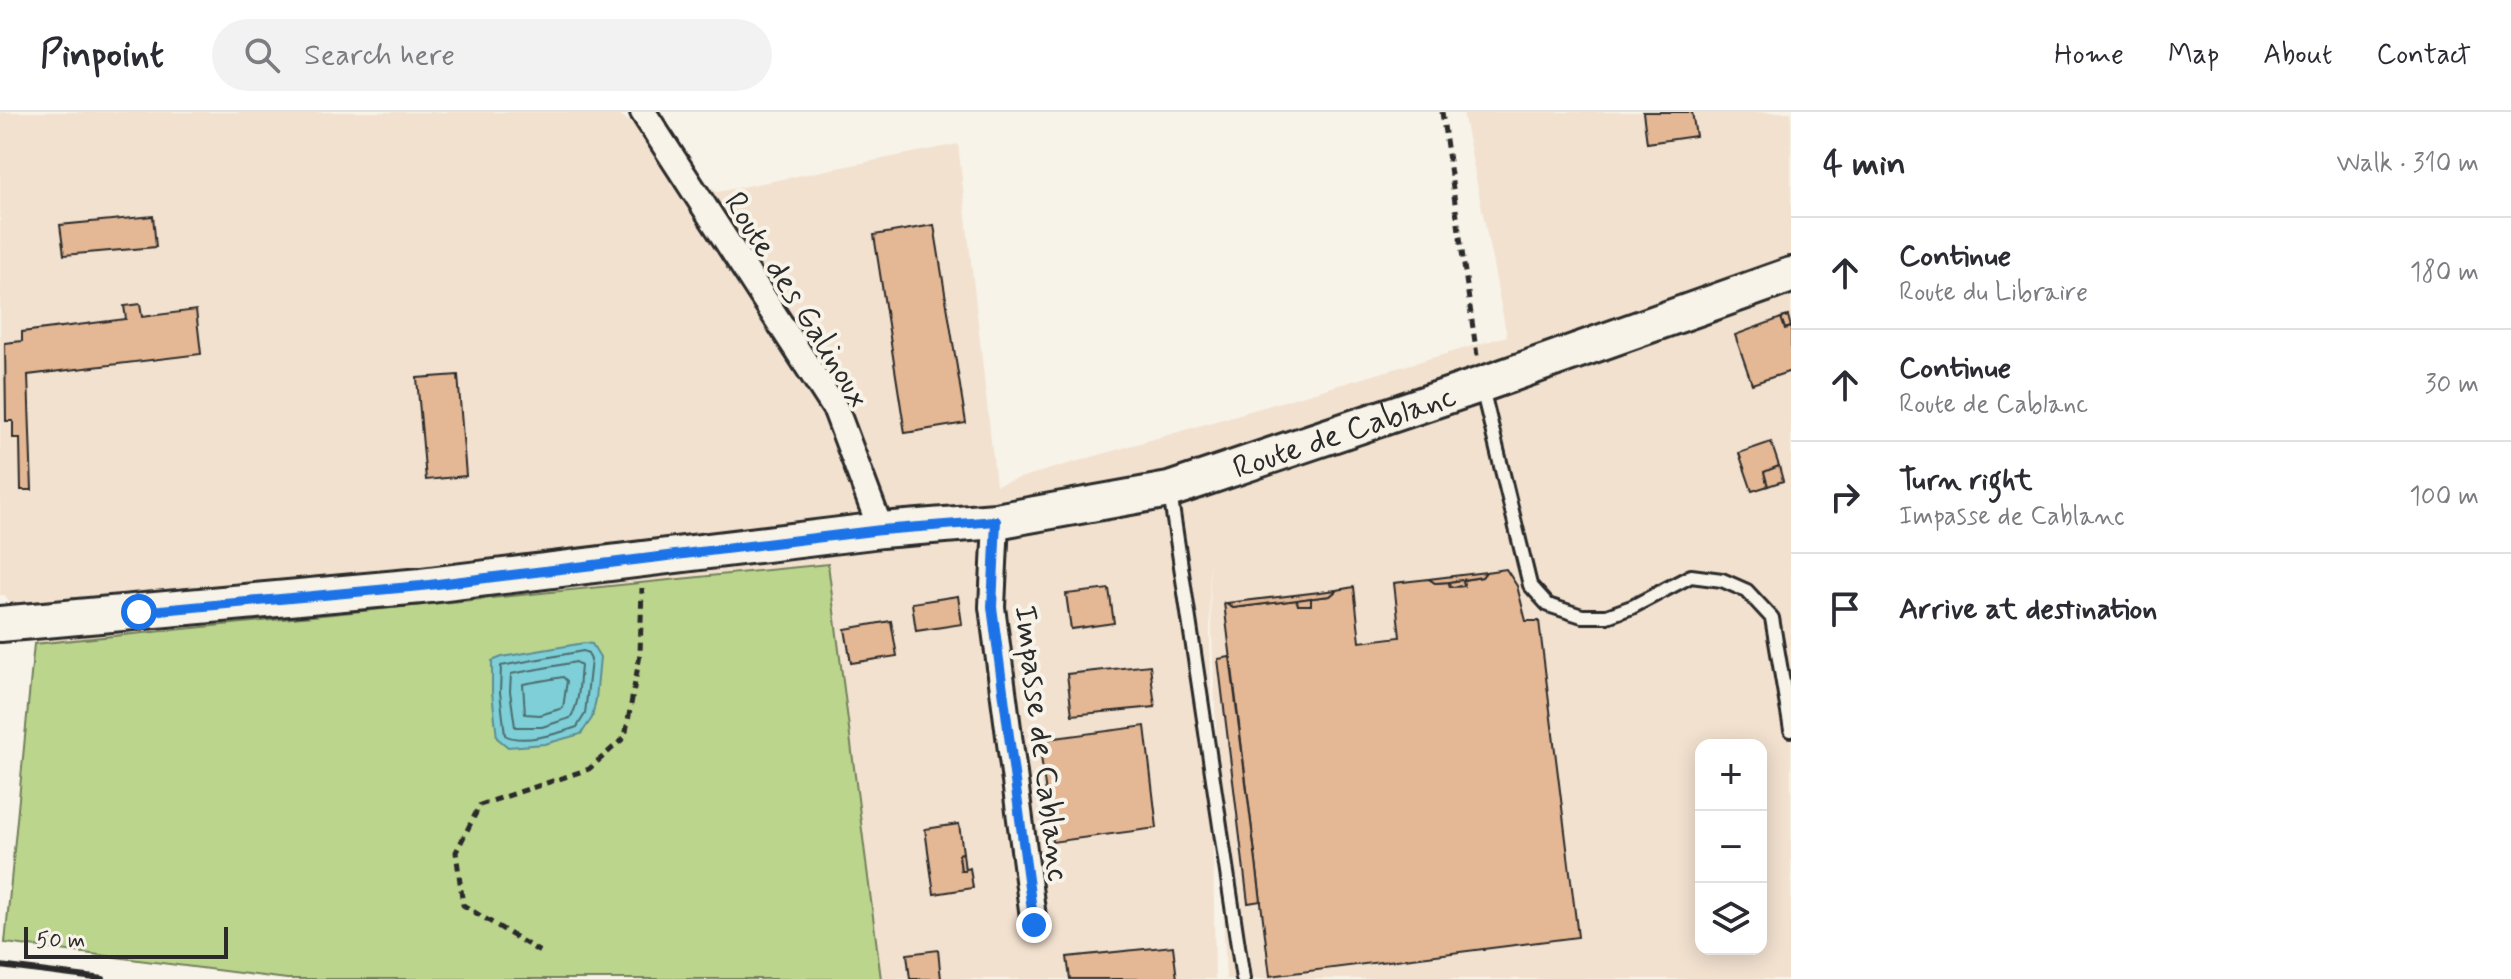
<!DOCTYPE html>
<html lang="en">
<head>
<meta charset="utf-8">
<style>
  :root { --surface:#fff; --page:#f2f2f3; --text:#2b2b33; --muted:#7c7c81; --line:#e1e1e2 }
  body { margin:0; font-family:Mynerve,sans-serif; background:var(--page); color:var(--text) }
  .controls { position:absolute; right:24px; bottom:24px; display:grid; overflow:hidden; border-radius:16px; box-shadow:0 4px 20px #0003 }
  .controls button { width:72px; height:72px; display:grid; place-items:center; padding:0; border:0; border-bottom:2px solid var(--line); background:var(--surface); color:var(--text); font:40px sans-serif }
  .scale { position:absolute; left:24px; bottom:20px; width:204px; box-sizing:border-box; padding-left:8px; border:4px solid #2b2b2b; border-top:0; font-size:22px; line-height:28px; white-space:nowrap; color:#2b2b2b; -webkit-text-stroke:6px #f7f3e8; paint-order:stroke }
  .stop { position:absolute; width:24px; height:24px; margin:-18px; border:6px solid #1a73e8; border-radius:50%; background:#fff }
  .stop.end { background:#1a73e8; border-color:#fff; box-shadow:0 2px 8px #0008 }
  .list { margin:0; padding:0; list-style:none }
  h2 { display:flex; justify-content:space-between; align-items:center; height:104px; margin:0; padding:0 32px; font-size:34px }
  h2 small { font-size:26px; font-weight:400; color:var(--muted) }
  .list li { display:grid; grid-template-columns:52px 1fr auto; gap:24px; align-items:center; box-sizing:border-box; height:112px; padding:0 32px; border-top:2px solid var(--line) }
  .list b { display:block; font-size:30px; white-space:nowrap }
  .list p { margin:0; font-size:26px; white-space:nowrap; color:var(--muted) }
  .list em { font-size:26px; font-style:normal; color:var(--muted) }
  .icon { flex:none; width:44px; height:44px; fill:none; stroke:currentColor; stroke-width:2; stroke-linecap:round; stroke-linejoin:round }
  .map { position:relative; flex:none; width:1791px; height:867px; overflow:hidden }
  header { display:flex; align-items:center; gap:48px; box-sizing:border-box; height:112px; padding:0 40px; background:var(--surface); border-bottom:2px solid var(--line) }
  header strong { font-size:38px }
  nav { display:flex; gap:44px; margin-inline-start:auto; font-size:28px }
  .search { width:560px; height:72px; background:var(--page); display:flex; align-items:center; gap:20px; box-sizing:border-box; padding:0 28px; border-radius:44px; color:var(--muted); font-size:30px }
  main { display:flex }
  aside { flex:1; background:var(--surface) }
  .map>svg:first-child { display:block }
  .built { fill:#f2e1cf; fill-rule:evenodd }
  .green { fill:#bbd58d; stroke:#73805c; stroke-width:2 }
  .water { fill:#7ecfd7; stroke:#5d8d92; stroke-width:2 }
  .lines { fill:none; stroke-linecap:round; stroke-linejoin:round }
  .shore { stroke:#4c6d70; stroke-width:2 }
  .building { fill:#e5b895; stroke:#2b2b2b; stroke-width:2 }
  .lane-casing { stroke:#2b2b2b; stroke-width:18 }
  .street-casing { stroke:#2b2b2b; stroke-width:30 }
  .secondary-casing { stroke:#2b2b2b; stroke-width:40 }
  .path { stroke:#2b2b2b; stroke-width:5; stroke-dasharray:8 6; stroke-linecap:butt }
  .lane { stroke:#f7f3e8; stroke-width:12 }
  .street { stroke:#f7f3e8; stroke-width:24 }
  .secondary { stroke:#f7f3e8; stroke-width:34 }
  .rail { stroke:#2b2b2b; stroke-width:6 }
  .route { stroke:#1a73e8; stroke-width:10 }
  .labels { text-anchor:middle; stroke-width:8; stroke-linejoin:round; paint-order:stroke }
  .street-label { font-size:32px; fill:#2b2b2b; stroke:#f7f3e8 }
</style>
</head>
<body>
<header>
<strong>Pinpoint</strong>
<div class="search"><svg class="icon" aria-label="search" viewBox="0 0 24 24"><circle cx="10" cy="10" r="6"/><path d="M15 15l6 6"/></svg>Search here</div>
<nav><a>Home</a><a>Map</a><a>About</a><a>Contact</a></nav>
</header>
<main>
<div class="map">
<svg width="1791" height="867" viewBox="0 0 1791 867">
  <rect width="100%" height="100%" fill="#f7f3e8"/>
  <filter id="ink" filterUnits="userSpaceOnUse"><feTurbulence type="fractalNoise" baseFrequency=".0125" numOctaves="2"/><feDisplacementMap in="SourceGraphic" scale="16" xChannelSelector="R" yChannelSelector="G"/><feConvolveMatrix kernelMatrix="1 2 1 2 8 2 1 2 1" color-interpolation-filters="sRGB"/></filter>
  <g filter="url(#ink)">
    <path class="built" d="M0,0H617L717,80L958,32L996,373L1507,224L1463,0H1791V867H1226L1209,449L1215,867H881L827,452L34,532L5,483H0ZM1701,633H1761V837H1701Z"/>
    <polygon class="green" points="828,452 881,867 287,867 5,831 34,532"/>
    <polygon class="water" points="584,531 592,532 600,545 596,587 592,606 581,622 545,632 508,635 497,626 492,580 492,549 502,545"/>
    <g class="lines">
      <g class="shore">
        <path d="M583,539L588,541L591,548L585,602L577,615C560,621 521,633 505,623L500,580L501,554Z"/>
        <path d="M576,550L581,554C579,571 580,592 570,606L542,615H515L510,579L511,562Z"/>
        <polygon points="563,565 567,569 563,596 540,603 525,602 523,572"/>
      </g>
    </g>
    <g class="building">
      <polygon points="1643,0 1692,0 1696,24 1647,31"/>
      <polygon points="153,104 156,135 64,143 60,113"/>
      <polygon points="934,113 966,311 905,321 874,123"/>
      <polygon points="140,192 142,205 196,198 201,242 28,263 32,378 21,378 20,326 13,326 13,309 6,309 5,231 22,229 22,220 126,207 124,194"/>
      <polygon points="1788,204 1791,215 1785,217 1781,206"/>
      <polygon points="1781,206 1785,217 1791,215 1791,259 1752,272 1735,223"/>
      <polygon points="458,263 466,364 426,368 417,266"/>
      <polygon points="1771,330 1779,354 1764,360 1768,374 1752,379 1739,341"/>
      <polygon points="1779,354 1783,369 1768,374 1764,360"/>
      <polygon points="1506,457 1517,474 1526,509 1539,509 1578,825 1270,864 1224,491 1233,496 1297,488 1298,493 1311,493 1311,486 1330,484 1337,478 1354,475 1360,530 1400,525 1394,471 1429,467 1435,471 1449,470 1450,475 1464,474 1463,468 1482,465 1486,460"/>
      <polygon points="1486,460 1482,465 1449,470 1435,471 1429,467"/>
      <polygon points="1463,468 1464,474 1450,475 1449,470"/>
      <polygon points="1109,477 1114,511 1071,517 1066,482"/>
      <polygon points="1337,478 1330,484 1233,496 1227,491"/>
      <polygon points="958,484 962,512 916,519 912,491"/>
      <polygon points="1311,486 1311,493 1298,493 1297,488"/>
      <polygon points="891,509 897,544 851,551 845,517"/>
      <polygon points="1230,545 1261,789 1248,791 1218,547"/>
      <polygon points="1150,553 1155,595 1072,603 1067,562"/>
      <polygon points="1145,614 1157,716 1052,730 1039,628"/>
      <polygon points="959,712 963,741 959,742 961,759 970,756 973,776 934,782 925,717"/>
      <polygon points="963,741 965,759 961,759 959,742"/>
      <polygon points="1173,834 1177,867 1070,867 1067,845"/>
      <polygon points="938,838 941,867 910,867 907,842"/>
    </g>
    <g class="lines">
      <defs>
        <g id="lane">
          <polyline points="1482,276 1530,473 1548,493 1582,504 1607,504 1632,495 1691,464 1722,468 1747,479 1772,506 1791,618"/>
          <polyline points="1170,381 1243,867"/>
        </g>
        <g id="street">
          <polyline points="643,0 836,298 881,418"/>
          <polyline points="996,409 992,495 1034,813"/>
        </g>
        <g id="secondary">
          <path id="s1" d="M0,512L421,474L881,418L996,409L1169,378L1489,270L1791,163"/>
        </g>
      </defs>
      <use href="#lane" class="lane-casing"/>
      <use href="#street" class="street-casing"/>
      <use href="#secondary" class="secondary-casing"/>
      <g class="path">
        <polyline points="1442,0 1477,244"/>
        <polyline points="540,840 463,793 456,740 480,693 589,657 625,625 640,543 642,476"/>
      </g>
      <use href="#lane" class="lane"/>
      <use href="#street" class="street"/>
      <use href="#secondary" class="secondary"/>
      <polyline class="rail" points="0,854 103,867"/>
    </g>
  </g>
  <g class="lines" filter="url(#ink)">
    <polyline class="route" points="139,500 421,474 881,418 996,409 992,495 1034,813"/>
  </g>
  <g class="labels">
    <g class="street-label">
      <text transform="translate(798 187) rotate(58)" y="11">Route des Galinoux</text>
      <text dy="11" stroke="none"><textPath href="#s1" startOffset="1362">Route de Cablanc</textPath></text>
      <text transform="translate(1043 631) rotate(83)" y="11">Impasse de Cablanc</text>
    </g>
  </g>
</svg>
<div class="controls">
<button>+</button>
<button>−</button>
<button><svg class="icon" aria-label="layers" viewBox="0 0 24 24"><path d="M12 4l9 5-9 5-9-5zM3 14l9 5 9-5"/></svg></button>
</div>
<div class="scale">50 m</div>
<div class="stop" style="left:139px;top:500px"></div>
<div class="stop end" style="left:1034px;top:813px"></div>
</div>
<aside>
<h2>4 min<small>Walk · 310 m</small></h2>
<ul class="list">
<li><svg class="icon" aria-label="ahead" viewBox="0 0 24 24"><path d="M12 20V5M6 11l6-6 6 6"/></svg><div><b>Continue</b><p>Route du Libraire</p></div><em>180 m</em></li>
<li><svg class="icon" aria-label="ahead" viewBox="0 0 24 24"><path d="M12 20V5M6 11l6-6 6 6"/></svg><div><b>Continue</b><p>Route de Cablanc</p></div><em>30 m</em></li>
<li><svg class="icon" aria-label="right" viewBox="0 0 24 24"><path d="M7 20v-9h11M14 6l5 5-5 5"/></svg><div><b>Turn right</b><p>Impasse de Cablanc</p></div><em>100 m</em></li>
<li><svg class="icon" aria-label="arrive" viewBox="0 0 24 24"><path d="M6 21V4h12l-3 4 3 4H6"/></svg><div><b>Arrive at destination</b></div></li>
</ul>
</aside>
</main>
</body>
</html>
